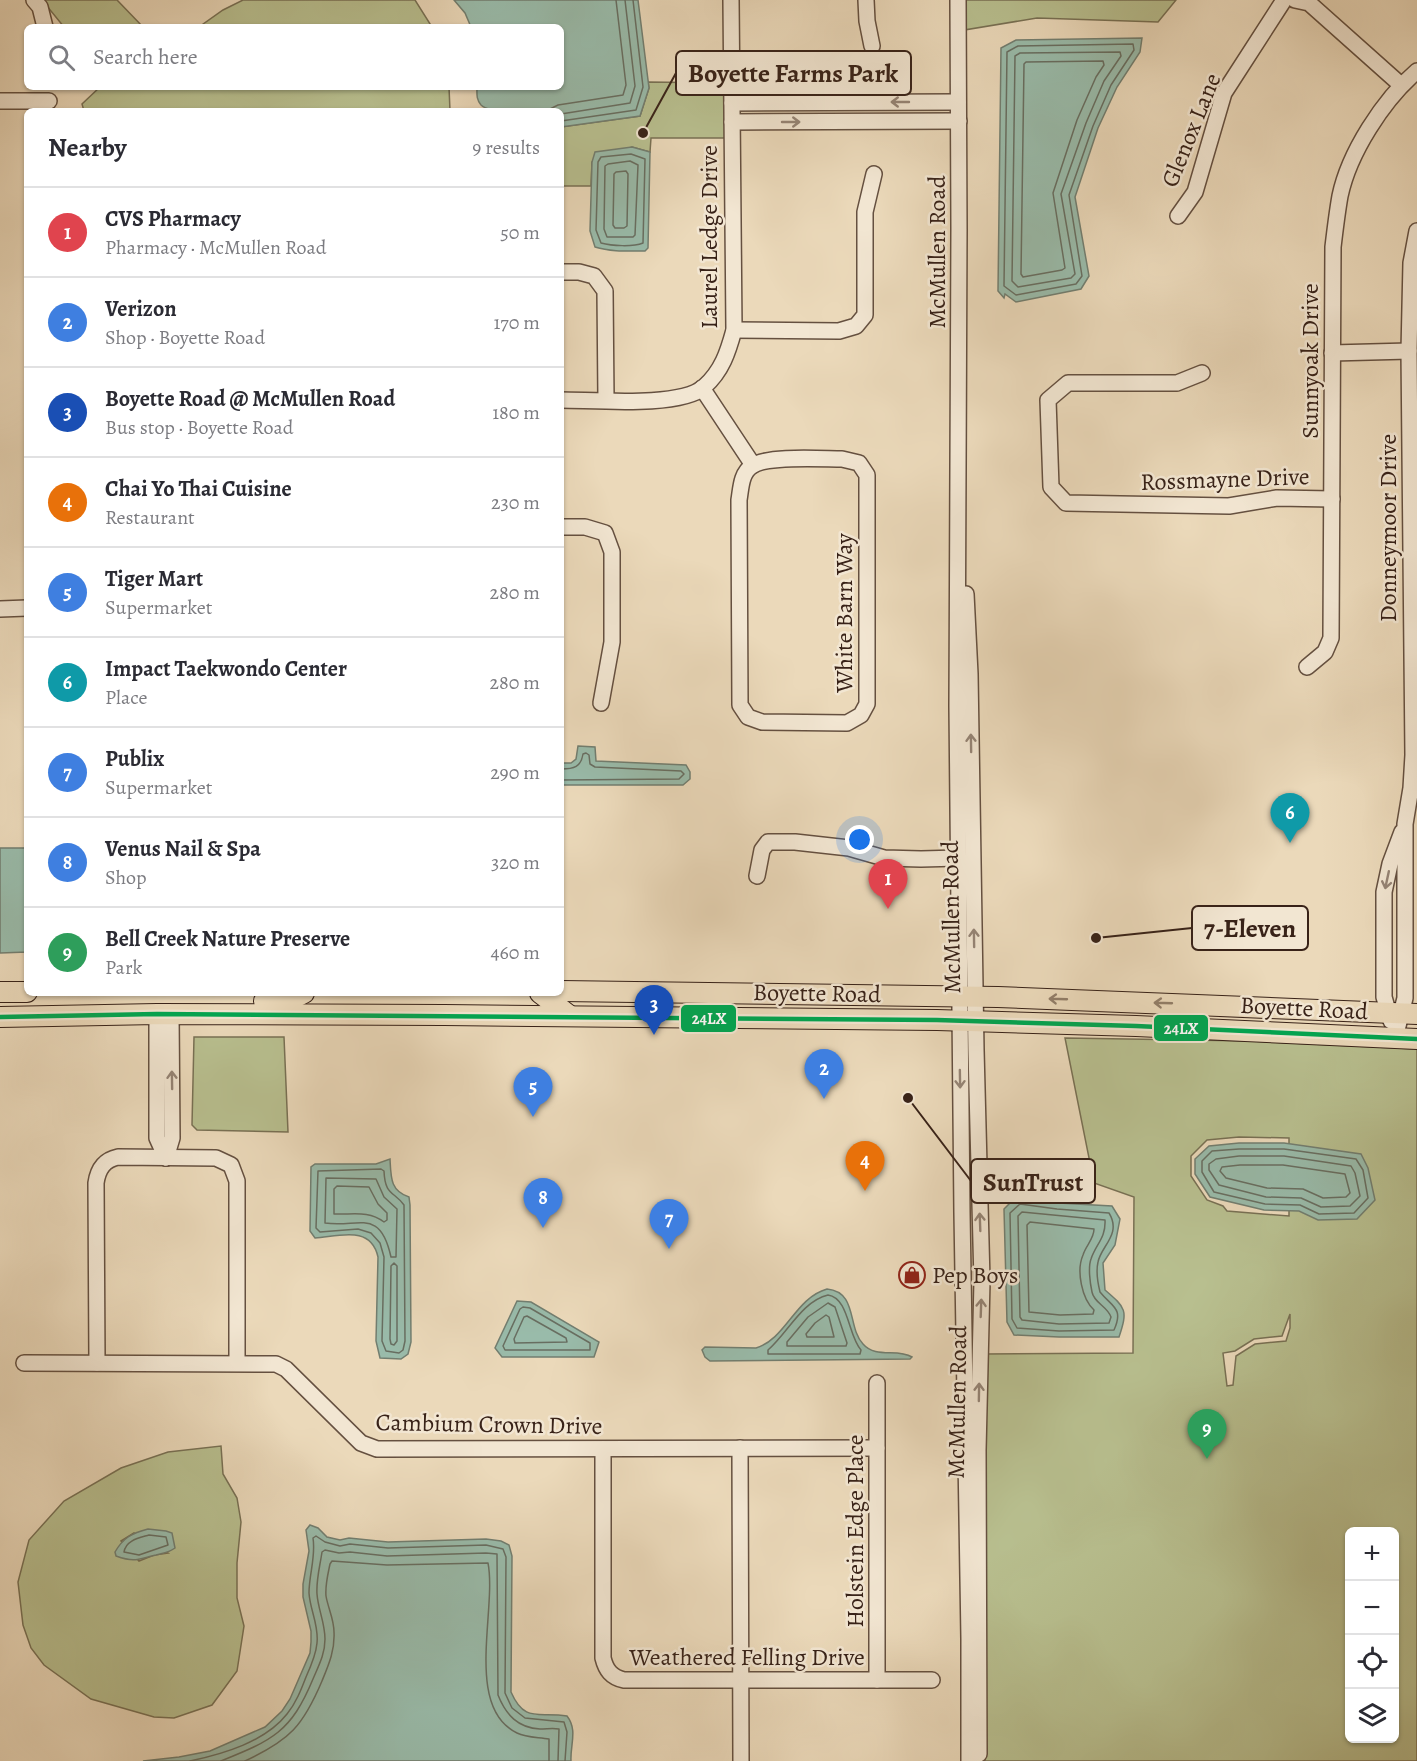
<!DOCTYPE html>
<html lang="en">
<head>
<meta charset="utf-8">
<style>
  :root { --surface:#fff; --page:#f7f7f7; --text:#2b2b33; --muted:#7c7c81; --line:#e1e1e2; --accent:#8f2418 }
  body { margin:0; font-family:Alegreya,serif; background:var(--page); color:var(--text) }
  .controls { position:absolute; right:18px; bottom:18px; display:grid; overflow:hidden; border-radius:9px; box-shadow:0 2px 4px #0004 }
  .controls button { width:54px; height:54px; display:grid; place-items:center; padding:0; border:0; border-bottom:2px solid var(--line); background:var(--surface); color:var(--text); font:30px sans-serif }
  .you { position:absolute; left:860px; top:840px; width:21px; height:21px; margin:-15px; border:4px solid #fff; border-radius:50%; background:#1a73e8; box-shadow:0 0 0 9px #1a73e833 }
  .badge { display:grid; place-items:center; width:39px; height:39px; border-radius:50%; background:var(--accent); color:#fff; font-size:20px; font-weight:700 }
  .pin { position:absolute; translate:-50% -50px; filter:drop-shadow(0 2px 3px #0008) }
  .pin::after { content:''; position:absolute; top:32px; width:21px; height:18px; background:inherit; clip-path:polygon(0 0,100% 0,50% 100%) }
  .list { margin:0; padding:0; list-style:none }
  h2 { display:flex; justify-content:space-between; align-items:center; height:78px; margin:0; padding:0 24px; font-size:26px }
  h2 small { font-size:20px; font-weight:400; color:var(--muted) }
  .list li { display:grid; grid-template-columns:39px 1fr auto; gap:18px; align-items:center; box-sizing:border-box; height:90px; padding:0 24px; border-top:2px solid var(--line) }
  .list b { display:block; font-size:22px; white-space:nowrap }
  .list p { margin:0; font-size:20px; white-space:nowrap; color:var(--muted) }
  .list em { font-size:20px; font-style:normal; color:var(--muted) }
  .icon { flex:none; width:33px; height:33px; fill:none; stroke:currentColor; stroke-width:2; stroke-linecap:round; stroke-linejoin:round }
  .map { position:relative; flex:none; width:1417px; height:1761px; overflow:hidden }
  .search { position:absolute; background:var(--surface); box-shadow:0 2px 4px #0004; left:24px; top:24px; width:540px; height:66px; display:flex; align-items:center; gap:15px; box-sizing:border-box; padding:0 21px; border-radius:9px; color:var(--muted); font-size:22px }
  .panel { position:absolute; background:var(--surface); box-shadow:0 2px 4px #0004; left:24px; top:108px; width:540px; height:888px; border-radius:9px }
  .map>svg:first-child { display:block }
  .green { fill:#b8bf8f; stroke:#787054; stroke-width:1.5; fill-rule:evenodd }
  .water { fill:#9ba; stroke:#727e70; stroke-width:1.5 }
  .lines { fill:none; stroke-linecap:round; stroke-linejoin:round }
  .shore { stroke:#686e61; stroke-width:1.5 }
  .minor-casing { stroke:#655040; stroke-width:18 }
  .major-casing { stroke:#382218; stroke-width:22 }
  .minor { stroke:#f2e6d2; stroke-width:15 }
  .major { stroke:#ebd9ba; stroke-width:20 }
  .bus-1-casing { stroke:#f2e6d2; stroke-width:9 }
  .bus-1 { stroke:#00a651; stroke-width:4.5 }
  .oneway { stroke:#958475 }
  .oneway2 { stroke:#927e69 }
  .labels { text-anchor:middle; stroke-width:5; stroke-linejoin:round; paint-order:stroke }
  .street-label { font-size:24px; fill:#382218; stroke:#f2e6d2 }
  .poi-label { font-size:24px; fill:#382218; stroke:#f2e6d2; text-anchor:start }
  .leader { fill:none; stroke:#382218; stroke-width:2 }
  .callout-dot { fill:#382218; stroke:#f2e6d2; stroke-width:2 }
  .callout { fill:#f2e6d2; stroke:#382218; stroke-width:2 }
  .callout-label { font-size:26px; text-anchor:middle; font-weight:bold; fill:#382218 }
  .line-badge { stroke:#f2e6d2; stroke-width:2 }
  .badge-label { font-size:16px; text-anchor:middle; font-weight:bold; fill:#fff }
</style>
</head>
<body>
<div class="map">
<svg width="1417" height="1761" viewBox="0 0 1417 1761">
  <rect width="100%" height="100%" fill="#ebd9ba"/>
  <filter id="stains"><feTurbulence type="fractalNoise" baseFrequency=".00333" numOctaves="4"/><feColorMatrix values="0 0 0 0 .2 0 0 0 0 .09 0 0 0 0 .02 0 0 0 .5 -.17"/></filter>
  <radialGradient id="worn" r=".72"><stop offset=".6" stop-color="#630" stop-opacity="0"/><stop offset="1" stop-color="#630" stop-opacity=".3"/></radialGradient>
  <g class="green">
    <polygon points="42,0 117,0 143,27 64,27"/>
    <polygon points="243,0 415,0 432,27 199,27 223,10"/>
    <polygon points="963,0 1176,0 1158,22 1037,18 964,30"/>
    <polygon points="648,82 724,83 725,138 651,138 650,152 632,147 592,162 591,186 561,186 561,127 640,116 649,88"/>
    <polygon points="100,87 449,87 450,111 84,111 82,104"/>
    <polygon points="194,1037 284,1037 288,1132 197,1130 192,1125"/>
    <path d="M1065,1038L1251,1041L1417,1049V1761H985V1354L1133,1353L1134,1197L1094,1183ZM1239,1137L1289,1138V1216L1227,1211L1223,1206L1207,1200L1191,1176V1156L1207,1140ZM1290,1314V1328L1286,1341L1255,1344L1236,1356L1233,1385L1227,1386L1223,1353L1235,1351L1254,1339L1282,1336ZM1350,1532H1394V1738H1350Z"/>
    <path d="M221,1446L223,1474L237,1498L241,1522L237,1563V1598L244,1626L237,1671L212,1705L174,1718L154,1717L91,1699L44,1665L31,1648L23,1625L18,1582L29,1540L64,1501L121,1468L168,1452ZM134,1533L168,1553L154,1555L139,1561L121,1541Z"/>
  </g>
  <g class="water">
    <path d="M454,0H638L649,88L640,116L561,127V111C544,111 492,116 481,105C476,99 477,94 477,87H561V27H471L465,13Z"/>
    <polygon points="1142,38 1140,52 1117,87 1098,128 1075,197 1089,276 1081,289 1016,302 1005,294 1004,298 998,291 1001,48 1016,40"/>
    <path d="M632,147L650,152L648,248L645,251C628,251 611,252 595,247L590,231L592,162L595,152Z"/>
    <polygon points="578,746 595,747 596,761 686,765 690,772 690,779 683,785 561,785 561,763 571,763 576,759"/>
    <polygon points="0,848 27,848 27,952 0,953"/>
    <polygon points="1239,1143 1284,1143 1361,1154 1368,1168 1375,1200 1357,1219 1318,1220 1299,1211 1264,1210 1210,1197 1195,1174 1195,1159 1209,1146"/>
    <path d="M390,1159C391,1177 390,1191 409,1197L410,1205L411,1342L408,1354L401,1359L380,1358L376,1341L378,1257C371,1225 340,1236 315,1238L310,1231L311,1167L315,1164H376Z"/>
    <path d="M1016,1197L1058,1203L1112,1206L1120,1219L1115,1245L1103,1263L1105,1290C1126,1308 1128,1310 1119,1337H1059L1014,1335L1007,1322L1004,1209Z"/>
    <path d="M827,1289C858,1292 847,1327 863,1344C876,1359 897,1348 912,1357L910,1359L710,1361L705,1357L702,1350L705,1347L756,1348C786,1339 795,1298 827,1289Z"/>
    <polygon points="517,1301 531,1302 599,1342 594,1357 502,1357 495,1348"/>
    <path d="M310,1525L318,1528L327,1537L340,1540L349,1538L388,1542L486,1539L501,1541L509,1545L512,1556L511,1692C525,1724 539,1711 567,1716C578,1730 570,1745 571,1761H143L179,1757L210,1751L265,1727L282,1711L290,1699L310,1653L311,1642V1631L303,1597V1584L309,1551L306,1530Z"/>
    <path d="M148,1529L166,1531L172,1533L175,1548C168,1553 163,1553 156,1555C138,1559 136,1563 116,1556L115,1552C123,1538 132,1533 148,1529Z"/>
  </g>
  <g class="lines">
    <g class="shore">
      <polygon points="1133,44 1134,50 1111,85 1093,126 1069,195 1082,276 1076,284 1016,295 1004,286 1007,52 1018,46"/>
      <polygon points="1120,52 1121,56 1104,81 1086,123 1061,194 1075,274 1071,278 1018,287 1012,281 1015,56 1020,53"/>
      <polygon points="1103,61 1104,65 1096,77 1077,120 1053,193 1065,268 1062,270 1023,277 1021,274 1024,64 1026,62"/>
      <polyline points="546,111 558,105 623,95 626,85 616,0"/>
      <polyline points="561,114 630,103 635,86 625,0"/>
      <polyline points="561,121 636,110 643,87 633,0"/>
      <path d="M631,154L645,159L643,243C633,247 612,246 601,243L596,230L598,162L601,157Z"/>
      <polygon points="630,161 638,165 635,235 633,237 607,237 604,229 605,166 608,164"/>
      <polygon points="626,171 628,174 627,226 624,228 615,228 613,225 614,174 616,172"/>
      <path d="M561,769C574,769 581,767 583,754L586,753L589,755L590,764L595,767L681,771L684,774L679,779L561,780"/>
      <polygon points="1239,1149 1284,1149 1356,1159 1363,1170 1368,1198 1354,1213 1319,1214 1300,1205 1265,1204 1214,1192 1202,1172 1202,1161 1212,1151"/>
      <polygon points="1239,1156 1284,1156 1351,1166 1355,1173 1360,1196 1350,1206 1321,1207 1301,1198 1266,1197 1219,1185 1209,1170 1209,1164 1216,1159"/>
      <polygon points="1240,1165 1283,1165 1345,1174 1350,1193 1346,1197 1323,1198 1303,1189 1267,1188 1226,1178 1220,1171 1222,1167"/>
      <path d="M381,1169L384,1171C385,1196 394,1191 404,1205L405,1341L403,1350L399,1353L386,1351L382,1341L384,1257L380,1243L371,1233L358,1229L320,1232L316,1228L318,1171Z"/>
      <path d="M326,1178L376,1179L384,1197L397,1209L396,1257H391C380,1207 359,1228 325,1223Z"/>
      <path d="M337,1186L369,1187L378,1204L387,1213V1220L384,1222C368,1210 352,1215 334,1214V1189Z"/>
      <path d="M1020,1204L1057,1209L1109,1213C1122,1234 1101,1246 1098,1262C1096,1271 1098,1284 1100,1292C1112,1307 1124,1308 1114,1330L1059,1331L1017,1328L1012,1319L1010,1213Z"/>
      <path d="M1022,1212L1105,1220C1106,1238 1096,1244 1091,1259C1088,1267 1090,1283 1092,1292C1094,1303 1107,1306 1111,1317L1109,1323L1059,1324L1022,1320L1020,1317L1018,1216Z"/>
      <path d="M1030,1222L1094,1229C1094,1239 1086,1245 1083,1255C1076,1271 1082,1299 1094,1310L1093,1314L1060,1315L1029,1312L1027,1225Z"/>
      <polygon points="394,1263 397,1266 397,1341 394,1345 391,1344 390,1339 391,1266"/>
      <path d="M828,1295C849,1298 848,1336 861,1350L860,1354H768V1350C787,1334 802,1301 828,1295Z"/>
      <polygon points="828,1303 835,1307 847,1343 846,1346 787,1346 787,1342 808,1317"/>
      <polygon points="523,1307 530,1308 590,1343 590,1350 505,1350 503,1346 520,1309"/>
      <polygon points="826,1315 829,1317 834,1337 807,1337 806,1334 815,1323"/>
      <polygon points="527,1316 566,1338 567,1342 515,1343 514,1339 524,1317"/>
      <path d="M149,1535L166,1537L168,1545L139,1555L124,1552C126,1540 139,1538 149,1535Z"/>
      <path d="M190,1761C223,1754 265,1742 287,1714C296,1703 301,1690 306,1677C311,1666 316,1655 317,1643C319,1625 310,1610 309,1593C309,1574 316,1557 313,1538L316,1536L325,1542L340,1546L350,1544L388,1548L486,1545L503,1549L506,1557L505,1693L512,1708L525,1718L564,1722L567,1732L565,1761"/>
      <path d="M221,1761C273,1740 291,1732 313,1679C319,1665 325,1654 325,1639C325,1623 318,1609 317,1594C316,1580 320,1566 322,1552L325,1550L339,1553L350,1552L387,1556L486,1553L497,1554L498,1695C506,1715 518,1728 540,1729C547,1729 553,1728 559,1729L558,1761"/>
      <path d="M245,1761C290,1740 303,1726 322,1681C329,1664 335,1650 334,1632C334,1619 328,1608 326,1596C325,1585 328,1574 330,1564L332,1561L387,1565L488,1563C497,1610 464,1707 517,1733C527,1738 539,1737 549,1739V1761"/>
    </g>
    <defs>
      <g id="minor">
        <polyline points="34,0 40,7 45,27"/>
        <polyline points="866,0 867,21 872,46"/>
        <polyline points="958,0 959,229 957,706 962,1213 969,1639 969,1761"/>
        <polyline points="1295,0 1309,3 1401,85"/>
        <polyline points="0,101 49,101"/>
        <polyline points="732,103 958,102"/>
        <polyline points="732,122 959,121"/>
        <polyline points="1178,216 1195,192 1224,93 1284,0"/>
        <polyline points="561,272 579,272 594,276 605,291 606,400"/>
        <polyline points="734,330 839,331 856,326 865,315 865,212 874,174"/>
        <polyline points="1332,353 1409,351"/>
        <polyline points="1202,373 1177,383 1068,383 1048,400 1051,487 1066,503 1229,506 1277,498 1332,499"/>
        <polyline points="702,388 753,465"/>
        <path d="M561,400C594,400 680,408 704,387C722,371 728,352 734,330L731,0"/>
        <path d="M842,459L859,463L867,475V704L861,715L847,723L762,722L748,717L740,705L739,500C741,488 741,473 752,466C767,455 823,459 842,459Z"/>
        <polyline points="561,527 585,527 605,533 612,552 612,642 601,703"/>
        <polyline points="966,594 970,674 976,1050 982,1281 978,1450 979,1754"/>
        <polyline points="0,609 27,608"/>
        <path d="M1307,667L1325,652L1331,638L1333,247C1335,230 1337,213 1340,196C1349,153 1383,100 1417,71"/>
        <polyline points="757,876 762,850 768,842 795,842 849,848 884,858 921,859 959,858"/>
        <polyline points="157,1014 157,1138 166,1158"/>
        <polyline points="1391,1021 1384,997 1384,892 1390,864 1402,832"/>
        <polyline points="1395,1038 1405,998 1405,824 1411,788 1413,755 1409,351 1411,263 1417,231"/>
        <polyline points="166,1158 172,1138 171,1014"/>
        <polyline points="24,1363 276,1364 286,1369 361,1443 377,1449 877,1448"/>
        <path d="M97,1363L96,1183C98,1169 104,1160 118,1157L216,1158L231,1165L237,1181V1362"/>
        <polyline points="740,1448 741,1761"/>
        <path d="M603,1449V1658C606,1670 611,1677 624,1680H932"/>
        <polyline points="877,1680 877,1383"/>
      </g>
      <g id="major">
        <polyline points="561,991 998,997 1417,1014"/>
        <polyline points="0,992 27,992"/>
        <polyline points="540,993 570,1016"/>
        <polyline points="264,1001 290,1000 304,993"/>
        <polyline points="0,1017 157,1014 444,1015 937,1020 1136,1026 1417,1039"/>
      </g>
    </defs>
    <use href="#minor" class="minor-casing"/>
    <use href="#major" class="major-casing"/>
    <use href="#minor" class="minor"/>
    <use href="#major" class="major"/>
    <defs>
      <polyline id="bus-1" points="0,1017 157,1014 937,1020 1136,1026 1417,1039"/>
    </defs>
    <use href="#bus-1" class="bus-1-casing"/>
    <use href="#bus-1" class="bus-1"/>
  </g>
  <defs><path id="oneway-shaft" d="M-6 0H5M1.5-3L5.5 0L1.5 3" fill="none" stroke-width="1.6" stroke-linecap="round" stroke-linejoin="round" transform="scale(1.5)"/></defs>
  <g class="oneway">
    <use href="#oneway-shaft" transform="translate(900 102) rotate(180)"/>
    <use href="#oneway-shaft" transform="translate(791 122)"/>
    <use href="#oneway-shaft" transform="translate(971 743) rotate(-91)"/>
    <use href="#oneway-shaft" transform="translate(1387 880) rotate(102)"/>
    <use href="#oneway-shaft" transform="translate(974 938) rotate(-91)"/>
    <use href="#oneway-shaft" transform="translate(960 1079) rotate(89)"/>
    <use href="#oneway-shaft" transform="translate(172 1080) rotate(-91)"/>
    <use href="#oneway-shaft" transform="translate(980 1222) rotate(-92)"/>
    <use href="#oneway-shaft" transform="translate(981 1308) rotate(-88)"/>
    <use href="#oneway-shaft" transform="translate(979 1392) rotate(-89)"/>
  </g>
  <g class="oneway2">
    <use href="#oneway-shaft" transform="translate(1058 999) rotate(-178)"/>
    <use href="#oneway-shaft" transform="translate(1163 1003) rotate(-178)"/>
  </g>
  <defs>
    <symbol id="shop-ring" viewBox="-11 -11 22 22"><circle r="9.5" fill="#f2e6d2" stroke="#8f2418" stroke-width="1.5"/><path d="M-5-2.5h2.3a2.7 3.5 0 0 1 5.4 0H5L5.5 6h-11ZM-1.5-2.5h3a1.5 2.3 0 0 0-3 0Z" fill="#8f2418"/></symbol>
  </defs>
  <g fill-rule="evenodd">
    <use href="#shop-ring" x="897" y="1260" width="30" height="30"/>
  </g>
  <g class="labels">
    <g class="street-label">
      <text transform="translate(1191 130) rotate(-68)" y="8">Glenox Lane</text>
      <text transform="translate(709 237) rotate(-90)" y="8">Laurel Ledge Drive</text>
      <text transform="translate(937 252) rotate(-90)" y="8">McMullen Road</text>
      <text transform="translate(1310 361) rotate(-90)" y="8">Sunnyoak Drive</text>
      <text transform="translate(1225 479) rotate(-2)" y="8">Rossmayne Drive</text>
      <text transform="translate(1388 528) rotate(-90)" y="8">Donneymoor Drive</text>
      <text transform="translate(844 613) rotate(-90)" y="8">White Barn Way</text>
      <text transform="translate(951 917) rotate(-91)" y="8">McMullen Road</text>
      <text transform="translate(817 993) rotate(1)" y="8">Boyette Road</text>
      <text transform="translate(1304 1008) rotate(3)" y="8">Boyette Road</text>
      <text transform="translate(957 1402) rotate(-89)" y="8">McMullen Road</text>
      <text transform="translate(489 1424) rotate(1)" y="8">Cambium Crown Drive</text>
      <text transform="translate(855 1531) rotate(-90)" y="8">Holstein Edge Place</text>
      <text x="747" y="1665">Weathered Felling Drive</text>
    </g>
    <g class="poi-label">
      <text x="932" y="1283">Pep Boys</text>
    </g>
  </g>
  <path class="leader" d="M643 133L676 73M1096 938L1192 928M908 1098L971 1181"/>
  <g class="callout-dot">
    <circle cx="643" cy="133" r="6"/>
    <circle cx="1096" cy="938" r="6"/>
    <circle cx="908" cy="1098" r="6"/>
  </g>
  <g class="callout">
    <rect x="676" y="51" width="235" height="44" rx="6"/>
    <rect x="1192" y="906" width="116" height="44" rx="6"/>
    <rect x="971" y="1159" width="124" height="44" rx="6"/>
  </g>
  <g class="callout-label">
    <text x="793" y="82">Boyette Farms Park</text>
    <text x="1250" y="937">7-Eleven</text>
    <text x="1033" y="1191">SunTrust</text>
  </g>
  <g class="line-badge">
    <rect x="680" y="1004" width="57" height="29" rx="6" fill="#00a651"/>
    <rect x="1153" y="1014" width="56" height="28" rx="6" fill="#00a651"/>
  </g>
  <g class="badge-label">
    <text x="709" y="1024">24LX</text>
    <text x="1181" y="1034">24LX</text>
  </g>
  <rect width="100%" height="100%" filter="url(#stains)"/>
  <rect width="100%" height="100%" fill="url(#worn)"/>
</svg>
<div class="controls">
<button>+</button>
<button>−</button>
<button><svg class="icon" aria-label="locate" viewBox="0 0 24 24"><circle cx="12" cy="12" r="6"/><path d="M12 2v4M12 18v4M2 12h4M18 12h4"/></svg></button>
<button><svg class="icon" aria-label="layers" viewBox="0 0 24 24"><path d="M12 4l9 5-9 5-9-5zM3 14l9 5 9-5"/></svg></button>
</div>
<div class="you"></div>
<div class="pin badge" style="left:888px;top:909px;background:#e0444e">1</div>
<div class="pin badge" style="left:824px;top:1099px;background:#3f7fe0">2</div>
<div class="pin badge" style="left:654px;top:1035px;background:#1a4fb4">3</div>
<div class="pin badge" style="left:865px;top:1191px;background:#e8710a">4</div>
<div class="pin badge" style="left:533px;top:1117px;background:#3f7fe0">5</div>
<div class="pin badge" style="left:1290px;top:843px;background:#0f9aa8">6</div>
<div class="pin badge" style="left:669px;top:1249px;background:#3f7fe0">7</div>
<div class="pin badge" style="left:543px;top:1228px;background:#3f7fe0">8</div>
<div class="pin badge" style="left:1207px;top:1459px;background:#2e9e5b">9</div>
<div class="search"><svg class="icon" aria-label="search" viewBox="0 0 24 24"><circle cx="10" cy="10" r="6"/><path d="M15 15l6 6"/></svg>Search here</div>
<section class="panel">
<h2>Nearby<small>9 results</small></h2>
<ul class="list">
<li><span class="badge" style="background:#e0444e">1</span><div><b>CVS Pharmacy</b><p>Pharmacy · McMullen Road</p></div><em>50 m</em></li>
<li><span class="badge" style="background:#3f7fe0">2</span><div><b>Verizon</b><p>Shop · Boyette Road</p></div><em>170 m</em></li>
<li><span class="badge" style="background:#1a4fb4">3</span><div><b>Boyette Road @ McMullen Road</b><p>Bus stop · Boyette Road</p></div><em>180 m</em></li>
<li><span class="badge" style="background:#e8710a">4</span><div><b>Chai Yo Thai Cuisine</b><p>Restaurant</p></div><em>230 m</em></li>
<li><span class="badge" style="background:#3f7fe0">5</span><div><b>Tiger Mart</b><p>Supermarket</p></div><em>280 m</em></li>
<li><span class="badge" style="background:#0f9aa8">6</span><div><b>Impact Taekwondo Center</b><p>Place</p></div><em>280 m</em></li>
<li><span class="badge" style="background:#3f7fe0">7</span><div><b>Publix</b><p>Supermarket</p></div><em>290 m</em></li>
<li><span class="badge" style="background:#3f7fe0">8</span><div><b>Venus Nail &amp; Spa</b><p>Shop</p></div><em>320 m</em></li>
<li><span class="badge" style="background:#2e9e5b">9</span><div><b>Bell Creek Nature Preserve</b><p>Park</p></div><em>460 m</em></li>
</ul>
</section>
</div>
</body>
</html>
